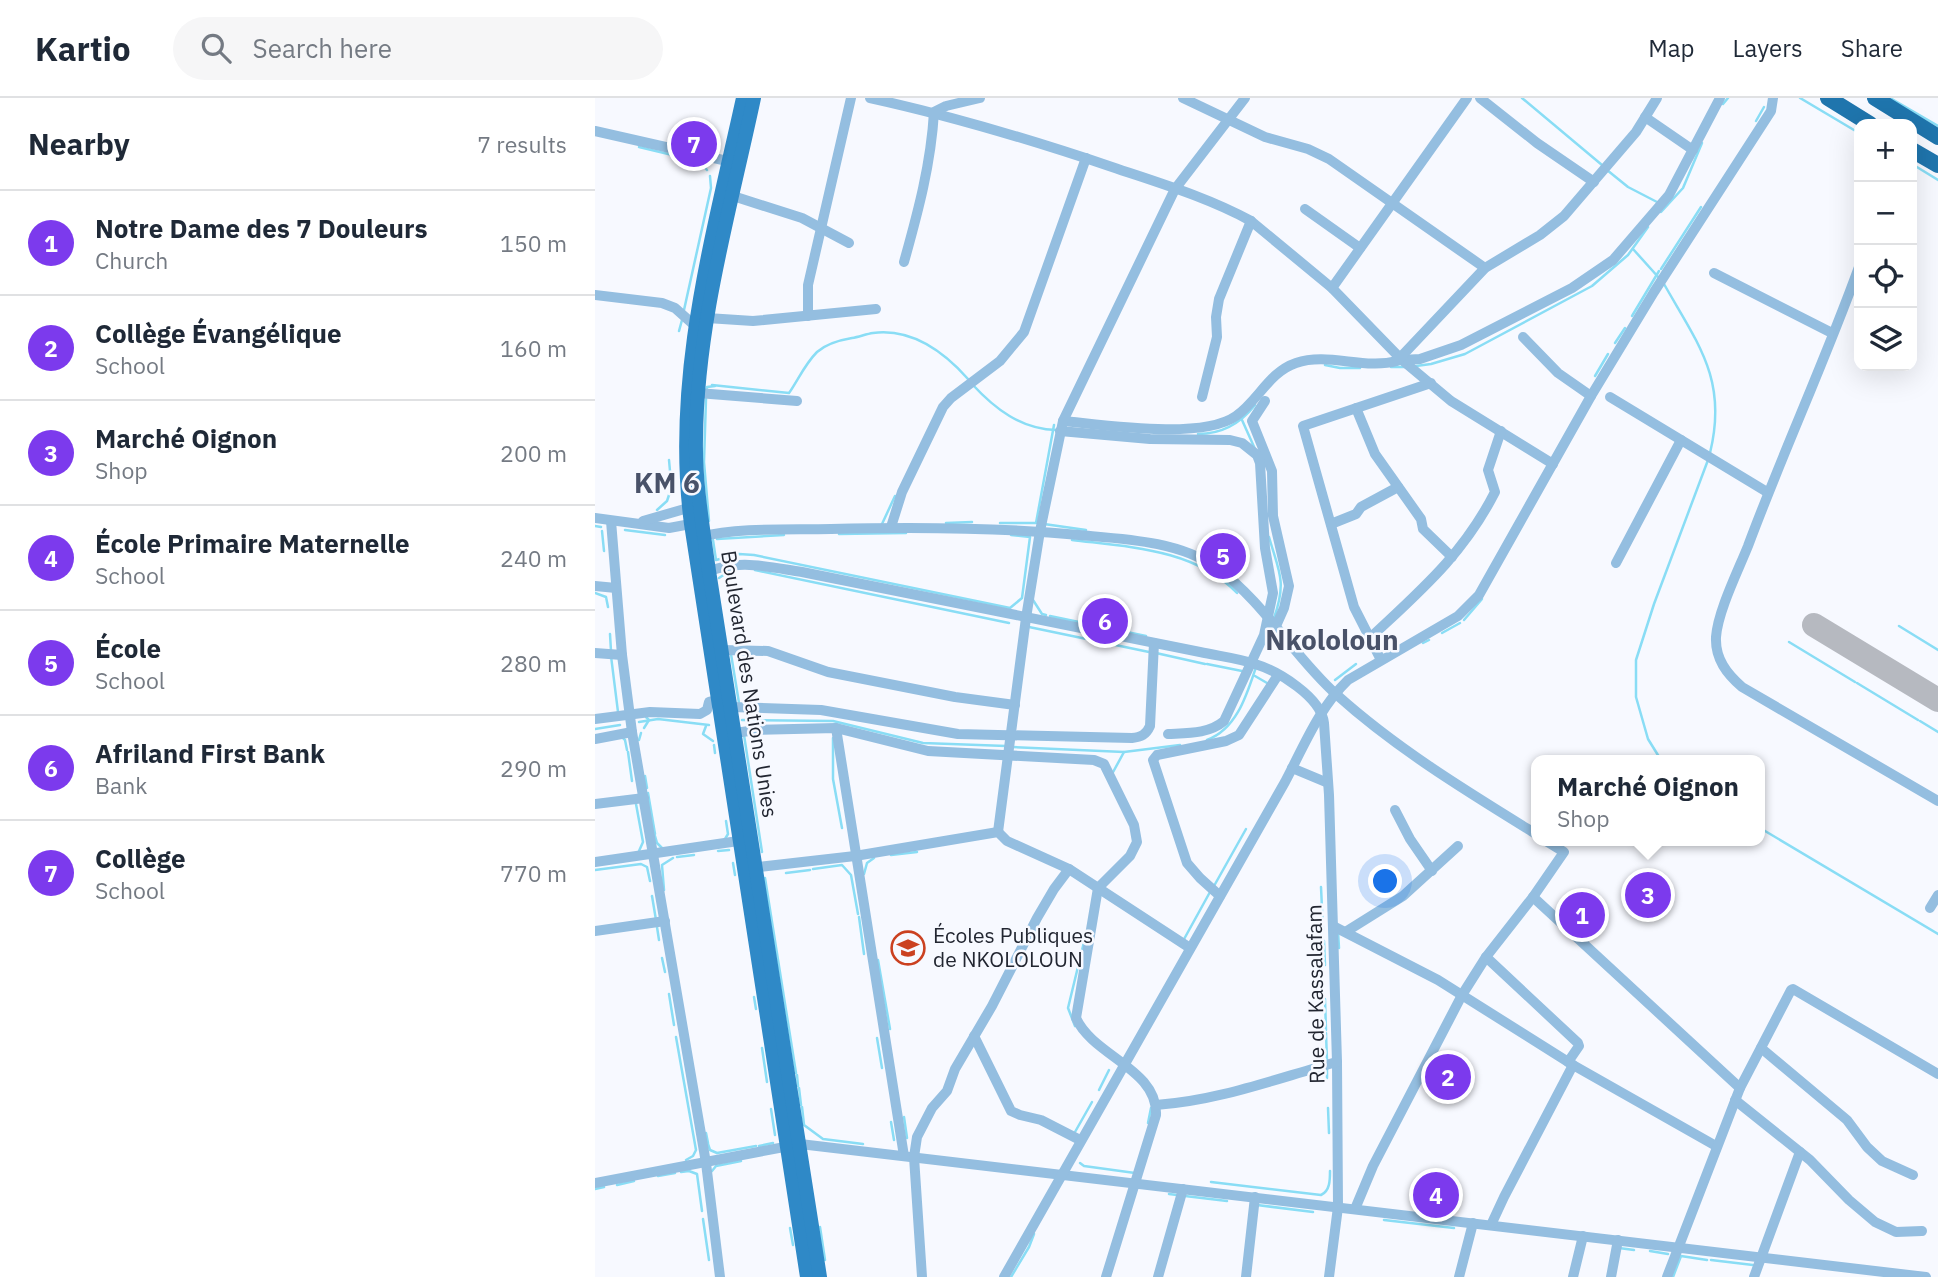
<!DOCTYPE html>
<html lang="en">
<head>
<meta charset="utf-8">
<style>
  :root { --surface:#fff; --page:#f6f6f7; --text:#1f2937; --muted:#747a83; --line:#e0e1e3; --accent:#7c3aed }
  body { margin:0; font-family:"IBM Plex Sans",sans-serif; background:var(--page); color:var(--text) }
  .controls { position:absolute; right:21px; top:21px; display:grid; overflow:hidden; border-radius:14px; box-shadow:0 7px 28px #0002 }
  .controls button { width:63px; height:63px; display:grid; place-items:center; padding:0; border:0; border-bottom:2px solid var(--line); background:var(--surface); color:var(--text); font:35px sans-serif }
  .you { position:absolute; left:791px; top:784px; width:24px; height:24px; margin:-18px; border:5px solid #fff; border-radius:50%; background:#1a73e8; box-shadow:0 0 0 10px #1a73e833 }
  .badge { display:grid; place-items:center; width:46px; height:46px; border-radius:50%; background:var(--accent); color:#fff; font-size:23px; font-weight:700 }
  .pin { position:absolute; translate:-50% -50%; border:4px solid #fff; box-shadow:0 2px 7px #0006 }
  .popup { position:absolute; left:936px; top:657px; width:234px; height:91px; box-sizing:border-box; display:grid; place-content:center; border-radius:14px; background:var(--surface); filter:drop-shadow(0 2px 5px #0005); font-size:23px; white-space:nowrap; color:var(--muted) }
  .popup b { font-size:26px; color:var(--text) }
  .popup::after { content:''; position:absolute; left:50%; top:100%; margin-left:-14px; border:14px solid transparent; border-top-color:var(--surface) }
  .list { margin:0; padding:0; list-style:none }
  h2 { display:flex; justify-content:space-between; align-items:center; height:91px; margin:0; padding:0 28px; font-size:30px }
  h2 small { font-size:23px; font-weight:400; color:var(--muted) }
  .list li { display:grid; grid-template-columns:46px 1fr auto; gap:21px; align-items:center; box-sizing:border-box; height:105px; padding:0 28px; border-top:2px solid var(--line) }
  .list b { display:block; font-size:26px; white-space:nowrap }
  .list p { margin:0; font-size:23px; white-space:nowrap; color:var(--muted) }
  .list em { font-size:23px; font-style:normal; color:var(--muted) }
  .icon { flex:none; width:38px; height:38px; fill:none; stroke:currentColor; stroke-width:2; stroke-linecap:round; stroke-linejoin:round }
  .map { position:relative; flex:none; width:1343px; height:1179px; overflow:hidden }
  header { display:flex; align-items:center; gap:42px; box-sizing:border-box; height:98px; padding:0 35px; background:var(--surface); border-bottom:2px solid var(--line) }
  header strong { font-size:33px }
  nav { display:flex; gap:38px; margin-inline-start:auto; font-size:24px }
  .search { width:490px; height:63px; background:var(--page); display:flex; align-items:center; gap:18px; box-sizing:border-box; padding:0 24px; border-radius:38px; color:var(--muted); font-size:26px }
  main { display:flex }
  aside { flex:1; background:var(--surface) }
  .map>svg:first-child { display:block }
  .lines { fill:none; stroke-linecap:round; stroke-linejoin:round }
  .stream { stroke:#89ddf5; stroke-width:2.5 }
  .taxiway { stroke:#b6b9c0; stroke-width:24 }
  .minor { stroke:#94bee0; stroke-width:10 }
  .major { stroke:#2f89c7; stroke-width:14 }
  .highway { stroke:#1f75ad; stroke-width:16 }
  .labels { text-anchor:middle; stroke-width:5; stroke-linejoin:round; paint-order:stroke }
  .street-label { font-size:21px; fill:#222631; stroke:#f7f9ff }
  .poi-label { font-size:21px; fill:#222631; stroke:#f7f9ff; text-anchor:start }
  .district-label { font-size:28px; font-weight:bold; fill:#495269; stroke:#f7f9ff }
</style>
</head>
<body>
<header>
<strong>Kartio</strong>
<div class="search"><svg class="icon" aria-label="search" viewBox="0 0 24 24"><circle cx="10" cy="10" r="6"/><path d="M15 15l6 6"/></svg>Search here</div>
<nav><a>Map</a><a>Layers</a><a>Share</a></nav>
</header>
<main>
<aside>
<h2>Nearby<small>7 results</small></h2>
<ul class="list">
<li><span class="badge">1</span><div><b>Notre Dame des 7 Douleurs</b><p>Church</p></div><em>150 m</em></li>
<li><span class="badge">2</span><div><b>Collège Évangélique</b><p>School</p></div><em>160 m</em></li>
<li><span class="badge">3</span><div><b>Marché Oignon</b><p>Shop</p></div><em>200 m</em></li>
<li><span class="badge">4</span><div><b>École Primaire Maternelle</b><p>School</p></div><em>240 m</em></li>
<li><span class="badge">5</span><div><b>École</b><p>School</p></div><em>280 m</em></li>
<li><span class="badge">6</span><div><b>Afriland First Bank</b><p>Bank</p></div><em>290 m</em></li>
<li><span class="badge">7</span><div><b>Collège</b><p>School</p></div><em>770 m</em></li>
</ul>
</aside>
<div class="map">
<svg width="1343" height="1179" viewBox="0 0 1343 1179">
  <rect width="100%" height="100%" fill="#f7f9ff"/>
  <g class="lines">
    <g class="stream">
      <polyline points="927,0 1007,67"/>
      <polyline points="1205,0 1264,35"/>
      <polyline points="1295,0 1343,28"/>
      <polyline points="1128,6 1133,0"/>
      <polyline points="1161,23 1169,9"/>
      <polyline points="44,49 94,61"/>
      <polyline points="98,62 107,66 112,72"/>
      <polyline points="1317,66 1343,82"/>
      <polyline points="1012,72 1033,89 1062,104"/>
      <polyline points="1066,114 1088,90 1107,45"/>
      <polyline points="1038,151 1065,181"/>
      <polyline points="1066,171 1106,109"/>
      <path d="M1069,186C1103,246 1133,282 1115,355"/>
      <polyline points="89,212 116,90 115,78"/>
      <polyline points="1037,218 1064,173"/>
      <polyline points="84,233 87,222"/>
      <polyline points="1020,245 1030,230"/>
      <polyline points="730,267 745,270 765,270"/>
      <polyline points="821,268 836,266 870,256 997,188 1033,157 1053,129"/>
      <polyline points="796,269 811,269"/>
      <polyline points="1000,278 1013,256"/>
      <path d="M377,286C400,311 426,331 461,332"/>
      <path d="M117,287L194,295C203,282 210,266 222,254C231,246 245,242 257,240C264,239 271,236 278,235C317,230 349,254 373,281"/>
      <polyline points="111,294 112,289 120,288"/>
      <polyline points="111,301 109,364 114,423"/>
      <polyline points="647,322 660,351"/>
      <path d="M603,336C627,336 645,326 660,307"/>
      <polyline points="74,362 75,373"/>
      <polyline points="62,412 72,403 76,391"/>
      <polyline points="351,425 377,424"/>
      <polyline points="405,425 441,425 459,327"/>
      <polyline points="287,426 300,398"/>
      <polyline points="449,426 491,432"/>
      <polyline points="0,428 6,429"/>
      <polyline points="30,432 70,437"/>
      <polyline points="7,433 9,453"/>
      <polyline points="244,436 311,435"/>
      <path d="M674,439C684,474 692,483 679,520"/>
      <polyline points="122,441 189,437"/>
      <polyline points="118,442 121,462 144,456 159,457 415,510 427,500 435,439 416,437"/>
      <path d="M477,442C534,449 600,451 642,495"/>
      <polyline points="160,472 414,525"/>
      <polyline points="124,480 136,472"/>
      <polyline points="0,495 11,499 13,509"/>
      <polyline points="438,502 447,516 451,517"/>
      <polyline points="455,518 551,538"/>
      <polyline points="869,522 887,501"/>
      <polyline points="1304,528 1343,552"/>
      <polyline points="434,529 554,554"/>
      <polyline points="674,535 677,543"/>
      <polyline points="847,535 865,525"/>
      <polyline points="15,536 16,553"/>
      <polyline points="1194,544 1260,584"/>
      <polyline points="828,545 834,542"/>
      <polyline points="561,555 610,566"/>
      <polyline points="136,556 144,605"/>
      <polyline points="16,558 23,614"/>
      <polyline points="612,566 647,573"/>
      <polyline points="660,578 672,585"/>
      <polyline points="740,582 761,566"/>
      <polyline points="1262,585 1323,622"/>
      <polyline points="147,622 238,623 328,645 411,648"/>
      <polyline points="1325,623 1343,634"/>
      <polyline points="44,624 63,621 114,627"/>
      <polyline points="111,628 108,636 118,643"/>
      <polyline points="49,630 54,622 51,619"/>
      <polyline points="0,631 25,627"/>
      <polyline points="149,637 167,754"/>
      <polyline points="27,639 30,642 32,652"/>
      <polyline points="238,640 238,681 247,730"/>
      <polyline points="44,642 46,635"/>
      <path d="M612,642C642,631 652,596 661,569"/>
      <polyline points="119,647 120,655"/>
      <polyline points="417,649 529,654 585,647"/>
      <polyline points="33,654 37,683"/>
      <polyline points="1066,662 1053,641 1041,599 1041,562 1059,506 1113,362"/>
      <polyline points="517,676 529,654"/>
      <polyline points="50,678 52,690"/>
      <polyline points="53,695 60,736"/>
      <polyline points="41,706 48,744 44,753"/>
      <polyline points="1165,730 1343,836"/>
      <polyline points="60,738 62,745 67,750"/>
      <polyline points="130,741 133,736 131,723"/>
      <polyline points="123,753 134,752"/>
      <polyline points="296,757 322,754"/>
      <polyline points="82,759 99,757"/>
      <polyline points="138,765 140,777"/>
      <polyline points="218,771 247,767 256,777 263,816"/>
      <polyline points="0,772 46,766 52,769 55,783"/>
      <polyline points="191,775 215,772"/>
      <polyline points="269,776 272,765 279,760"/>
      <polyline points="170,780 201,975"/>
      <polyline points="619,788 651,731"/>
      <polyline points="726,789 728,832"/>
      <polyline points="69,792 67,767 78,760"/>
      <polyline points="57,798 61,822"/>
      <polyline points="264,819 269,856"/>
      <polyline points="62,829 64,842"/>
      <polyline points="743,833 744,850"/>
      <polyline points="588,843 615,794"/>
      <polyline points="729,843 730,867"/>
      <polyline points="67,860 70,874"/>
      <polyline points="283,862 295,931"/>
      <polyline points="74,896 79,927"/>
      <polyline points="159,899 161,911"/>
      <polyline points="730,901 731,932"/>
      <polyline points="480,928 473,910 489,844"/>
      <polyline points="731,935 732,963"/>
      <polyline points="81,939 101,1052 98,1058 91,1062"/>
      <polyline points="282,940 287,970"/>
      <polyline points="167,950 172,984"/>
      <polyline points="732,970 732,980"/>
      <polyline points="202,977 203,988"/>
      <polyline points="204,990 206,1007"/>
      <polyline points="504,992 514,972"/>
      <polyline points="207,1009 209,1027 228,1041 268,1046"/>
      <polyline points="733,1010 734,1035"/>
      <polyline points="176,1011 180,1037"/>
      <polyline points="309,1019 312,1040"/>
      <polyline points="296,1024 299,1042"/>
      <polyline points="553,1025 556,1010"/>
      <polyline points="480,1034 497,1004"/>
      <polyline points="111,1035 113,1045"/>
      <polyline points="113,1046 115,1052 122,1055 161,1048"/>
      <polyline points="164,1048 178,1045"/>
      <polyline points="485,1065 489,1068 540,1075"/>
      <polyline points="117,1073 121,1068 146,1063"/>
      <polyline points="86,1074 94,1073 102,1076 107,1113"/>
      <polyline points="63,1078 80,1075"/>
      <path d="M616,1084L726,1097C735,1093 735,1082 735,1073"/>
      <polyline points="22,1087 39,1083"/>
      <polyline points="0,1091 9,1089"/>
      <polyline points="574,1096 582,1097"/>
      <polyline points="590,1098 632,1103"/>
      <polyline points="662,1107 718,1114"/>
      <polyline points="108,1121 114,1162"/>
      <polyline points="789,1122 859,1130"/>
      <polyline points="225,1129 230,1162"/>
      <polyline points="195,1130 198,1147"/>
      <polyline points="1024,1150 1039,1152"/>
      <polyline points="1055,1153 1073,1156"/>
      <polyline points="1116,1162 1158,1167"/>
      <polyline points="416,1179 434,1149 439,1136"/>
      <polyline points="1078,1179 1086,1158 1112,1162"/>
    </g>
    <polyline class="taxiway" points="1219,527 1343,602"/>
    <g class="minor">
      <path d="M275,0C357,18 437,42 517,69C564,85 612,99 656,123L737,190L807,262L856,303L958,366"/>
      <polyline points="588,0 670,39 713,51 734,61 890,170"/>
      <polyline points="885,0 942,45 999,84"/>
      <polyline points="1050,19 1098,52"/>
      <polyline points="0,33 141,65"/>
      <polyline points="138,98 207,120 254,145"/>
      <polyline points="710,111 765,150"/>
      <path d="M309,164C323,114 336,66 339,14L351,8L385,0"/>
      <path d="M1264,169C1230,263 1188,354 1153,448C1143,473 1123,513 1121,539C1120,561 1132,576 1147,589L1343,703"/>
      <polyline points="1119,175 1237,235"/>
      <polyline points="737,190 872,0"/>
      <polyline points="0,197 67,205 80,210 99,227"/>
      <polyline points="213,218 213,187 256,0"/>
      <polyline points="112,220 158,223 281,211"/>
      <polyline points="928,239 963,275 996,298"/>
      <polyline points="807,262 825,261 866,247 977,190 1018,162 1074,97 1125,0"/>
      <polyline points="103,295 202,303"/>
      <polyline points="607,299 622,239 621,219 624,201 656,123"/>
      <polyline points="1015,299 1172,394"/>
      <polyline points="670,303 657,323 677,373 678,418 694,488 689,510 681,528"/>
      <polyline points="761,310 780,356 826,421 828,431 857,459"/>
      <path d="M468,323C510,327 607,342 641,318C663,303 674,274 701,265C733,254 769,272 802,263L890,170L945,137L969,118L1041,34L1062,0"/>
      <path d="M465,333L555,341L635,342L647,345L662,357L665,365L670,450L678,495L669,537L629,623C614,636 592,635 573,636"/>
      <polyline points="0,420 74,430 101,425"/>
      <polyline points="16,423 27,557 37,634 111,1065 125,1179"/>
      <polyline points="48,423 100,408"/>
      <polyline points="736,426 761,416 766,409 803,389"/>
      <polyline points="296,429 307,394 348,309 356,300 405,263 429,234 491,60"/>
      <path d="M104,439C146,429 193,432 236,431C319,429 402,429 484,437C529,441 584,443 622,470C669,504 700,560 742,597C802,651 873,694 941,736"/>
      <polyline points="1021,465 1086,342"/>
      <path d="M110,475C142,460 173,469 207,474L605,554C623,558 642,560 660,566C683,573 726,599 729,625L734,697L742,964L743,1109L734,1179"/>
      <polyline points="0,488 21,490"/>
      <path d="M775,540C825,493 868,457 900,394L893,372L906,333"/>
      <polyline points="127,552 173,553 233,574 360,599 420,607"/>
      <polyline points="0,555 27,557"/>
      <polyline points="786,562 759,509 708,328 836,285"/>
      <path d="M136,609L226,612L363,636L537,640C546,639 551,637 555,628L559,545"/>
      <polyline points="0,621 55,614 105,616 112,612 114,604 123,602"/>
      <polyline points="241,630 309,1058"/>
      <path d="M140,635L161,632L241,630L333,653L499,662L509,666L539,727L542,744L535,758L503,790L481,920C498,958 563,971 561,1017L511,1179"/>
      <polyline points="0,641 37,634"/>
      <polyline points="697,670 733,685"/>
      <polyline points="0,706 49,700"/>
      <polyline points="800,712 815,741 837,773"/>
      <polyline points="403,734 431,520 445,433 468,323 580,91 650,0"/>
      <polyline points="0,764 150,742"/>
      <polyline points="155,770 260,758 403,734 412,743 474,771 595,850"/>
      <polyline points="625,798 605,780 592,765 558,662 562,657 631,643 644,637 683,577"/>
      <polyline points="938,799 1145,990"/>
      <polyline points="1335,810 1343,797"/>
      <polyline points="738,828 843,882 978,967 1121,1048"/>
      <polyline points="0,833 70,823"/>
      <polyline points="752,833 808,798 863,748"/>
      <polyline points="891,859 983,945 984,948 973,964"/>
      <polyline points="379,938 416,1013 425,1017 446,1022 485,1042"/>
      <polyline points="1166,950 1252,1022 1272,1049 1287,1063 1318,1077"/>
      <polyline points="1140,1002 1215,1062 1254,1102 1280,1124 1301,1134 1327,1133"/>
      <path d="M561,1007C623,1003 683,980 742,964"/>
      <polyline points="0,1085 205,1046 1331,1179"/>
      <polyline points="760,1111 778,1068 867,897 891,859 938,799 969,754 951,743"/>
      <polyline points="896,1127 909,1099 978,967"/>
      <polyline points="327,1179 319,1059 322,1039 337,1010 352,993 360,971 397,908 442,820 459,791 474,771"/>
      <path d="M409,1179L690,684C709,648 724,610 753,582L863,518L884,497L996,298L1059,194L1176,13L1178,0"/>
      <polyline points="563,1179 588,1091"/>
      <polyline points="651,1179 660,1099"/>
      <polyline points="864,1179 878,1125"/>
      <polyline points="978,1179 988,1138"/>
      <polyline points="1016,1179 1023,1142"/>
      <polyline points="1072,1179 1145,990 1196,892 1198,891 1343,976"/>
      <polyline points="1159,1179 1205,1054"/>
    </g>
    <g class="major">
      <path d="M148,0C117,141 77,281 96,426L212,1179"/>
      <path d="M159,0C135,113 102,225 101,341C100,385 108,429 114,473L225,1179"/>
    </g>
    <g class="highway">
      <polyline points="1233,0 1275,26"/>
      <polyline points="1280,0 1343,39"/>
      <polyline points="1317,52 1343,67"/>
    </g>
  </g>
  <defs>
    <symbol id="school-ring" viewBox="-11 -11 22 22"><circle r="9.5" fill="#f7f9ff" stroke="#cb4120" stroke-width="1.5"/><path d="M0-5L7-2L0 1L-7-2ZM-4 1L0 2.5L4 1V4Q0 6-4 4Z" fill="#cb4120"/></symbol>
  </defs>
  <g fill-rule="evenodd">
    <use href="#school-ring" x="294" y="831" width="38" height="38"/>
  </g>
  <g class="labels">
    <g class="street-label">
      <text transform="translate(154 586) rotate(81)" y="7">Boulevard des Nations Unies</text>
      <text transform="translate(721 896) rotate(-91)" y="7">Rue de Kassalafam</text>
    </g>
    <g class="poi-label">
      <text x="338" y="845">Écoles Publiques<tspan x="338" dy="24">de NKOLOLOUN</tspan></text>
    </g>
    <g class="district-label">
      <text x="72" y="395">KM 6</text>
      <text x="737" y="552">Nkololoun</text>
    </g>
  </g>
</svg>
<div class="controls">
<button>+</button>
<button>−</button>
<button><svg class="icon" aria-label="locate" viewBox="0 0 24 24"><circle cx="12" cy="12" r="6"/><path d="M12 2v4M12 18v4M2 12h4M18 12h4"/></svg></button>
<button><svg class="icon" aria-label="layers" viewBox="0 0 24 24"><path d="M12 4l9 5-9 5-9-5zM3 14l9 5 9-5"/></svg></button>
</div>
<div class="you"></div>
<div class="pin badge" style="left:987px;top:817px">1</div>
<div class="pin badge" style="left:853px;top:979px">2</div>
<div class="pin badge" style="left:1053px;top:797px">3</div>
<div class="popup"><b>Marché Oignon</b>Shop</div>
<div class="pin badge" style="left:841px;top:1097px">4</div>
<div class="pin badge" style="left:628px;top:458px">5</div>
<div class="pin badge" style="left:510px;top:523px">6</div>
<div class="pin badge" style="left:99px;top:46px">7</div>
</div>
</main>
</body>
</html>
